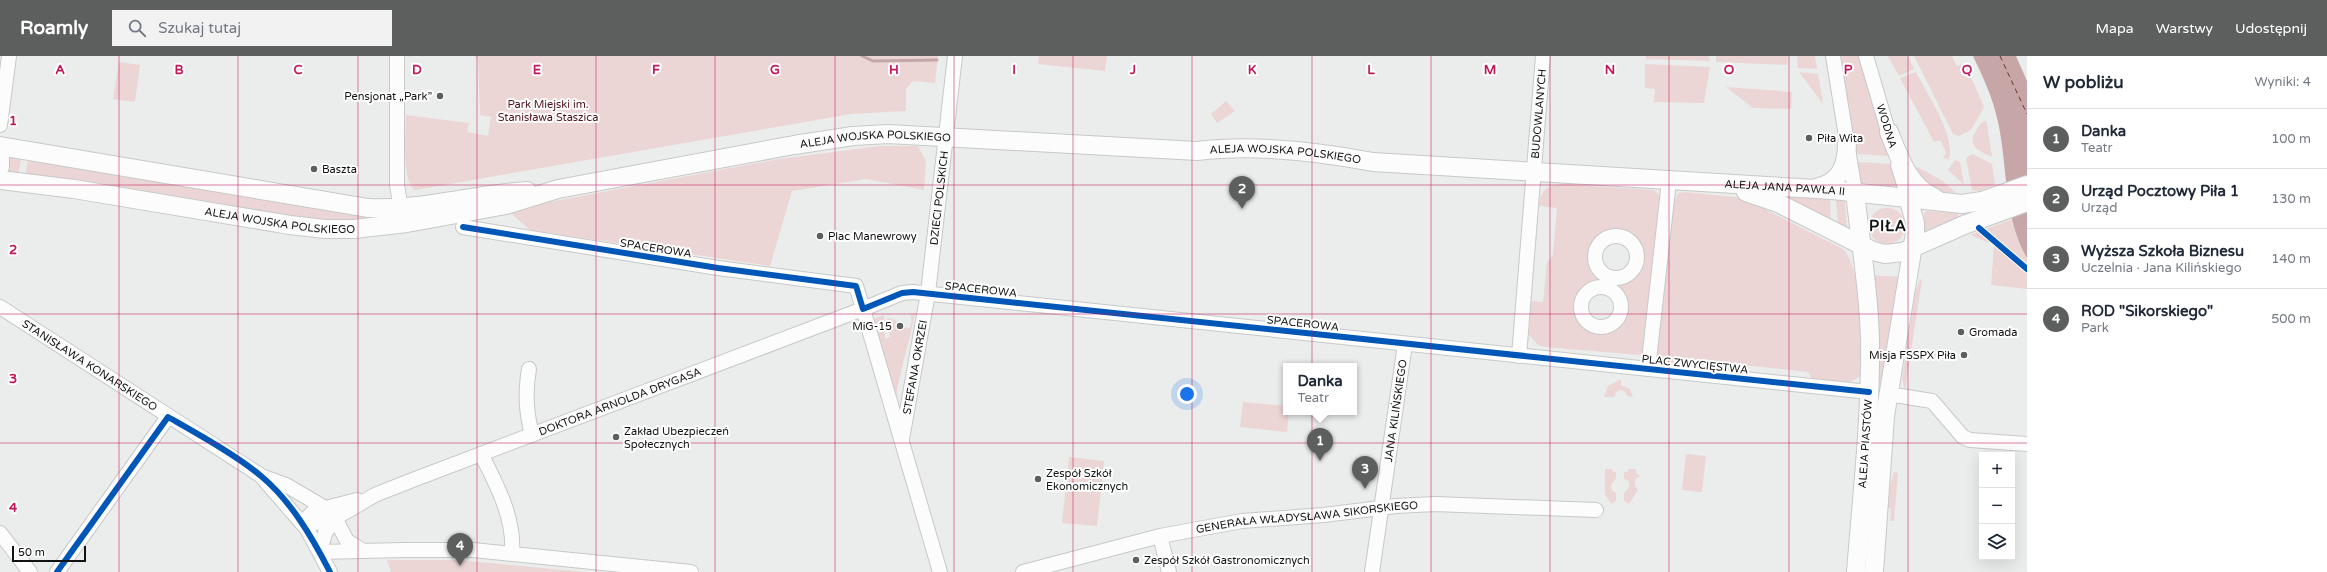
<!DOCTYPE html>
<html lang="pl">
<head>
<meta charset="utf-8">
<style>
  :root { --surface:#fff; --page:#f2f2f3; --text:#1f2937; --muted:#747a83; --line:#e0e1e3; --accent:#5d5f5e }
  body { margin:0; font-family:"Varela Round",sans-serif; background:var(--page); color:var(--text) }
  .controls { position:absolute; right:12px; bottom:12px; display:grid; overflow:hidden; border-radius:0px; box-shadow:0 4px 16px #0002 }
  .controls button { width:36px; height:36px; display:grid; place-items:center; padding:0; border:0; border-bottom:1px solid var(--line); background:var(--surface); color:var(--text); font:20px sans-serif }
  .scale { position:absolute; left:12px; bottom:10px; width:74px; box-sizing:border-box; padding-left:4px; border:2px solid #111312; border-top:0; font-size:11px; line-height:14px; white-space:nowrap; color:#111312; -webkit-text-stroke:3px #fff; paint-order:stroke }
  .you { position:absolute; left:1187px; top:338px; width:14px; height:14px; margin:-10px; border:3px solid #fff; border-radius:50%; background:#1a73e8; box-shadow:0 0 0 6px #1a73e833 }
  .badge { display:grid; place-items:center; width:26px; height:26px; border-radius:50%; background:var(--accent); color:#fff; font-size:13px; font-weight:700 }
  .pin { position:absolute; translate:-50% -33px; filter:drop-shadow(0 1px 2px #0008) }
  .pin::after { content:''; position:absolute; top:21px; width:14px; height:12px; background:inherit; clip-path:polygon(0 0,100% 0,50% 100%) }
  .popup { position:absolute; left:1283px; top:307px; width:74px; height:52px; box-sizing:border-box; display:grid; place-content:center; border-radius:0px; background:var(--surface); filter:drop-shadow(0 1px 3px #0005); font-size:13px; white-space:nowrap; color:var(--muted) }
  .popup b { font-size:15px; color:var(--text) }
  .popup::after { content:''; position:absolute; left:50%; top:100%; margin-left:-8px; border:8px solid transparent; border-top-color:var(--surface) }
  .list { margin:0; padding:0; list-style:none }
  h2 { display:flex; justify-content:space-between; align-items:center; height:52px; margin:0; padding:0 16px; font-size:17px }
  h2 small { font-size:13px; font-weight:400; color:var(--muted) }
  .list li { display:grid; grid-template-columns:26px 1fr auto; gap:12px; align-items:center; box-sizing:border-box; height:60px; padding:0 16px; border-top:1px solid var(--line) }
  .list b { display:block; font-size:15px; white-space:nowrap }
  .list p { margin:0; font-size:13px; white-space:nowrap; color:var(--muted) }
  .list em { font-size:13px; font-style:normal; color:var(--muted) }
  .icon { flex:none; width:22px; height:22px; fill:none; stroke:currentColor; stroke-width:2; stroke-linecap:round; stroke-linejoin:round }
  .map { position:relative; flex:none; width:2027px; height:516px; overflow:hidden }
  header { display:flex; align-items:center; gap:24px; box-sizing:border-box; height:56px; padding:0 20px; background:var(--accent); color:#fff }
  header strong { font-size:19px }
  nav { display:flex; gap:22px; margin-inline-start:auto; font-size:14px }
  .search { width:280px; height:36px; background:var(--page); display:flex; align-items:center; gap:10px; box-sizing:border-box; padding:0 14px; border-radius:0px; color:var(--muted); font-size:15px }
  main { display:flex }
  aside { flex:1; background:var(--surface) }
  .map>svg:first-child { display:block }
  .green { fill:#ecd6d5; fill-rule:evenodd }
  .water { fill:#c6a6a7 }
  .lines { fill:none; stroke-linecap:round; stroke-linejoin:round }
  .stream { stroke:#c6a6a7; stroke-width:3 }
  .ferry { stroke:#703437; stroke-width:1; stroke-dasharray:5 4; stroke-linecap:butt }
  .minor-casing { stroke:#c7c9c9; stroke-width:16 }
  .major-casing { stroke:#c7c9c9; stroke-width:20 }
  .minor { stroke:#fcfcfc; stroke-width:14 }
  .major { stroke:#fcfcfc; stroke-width:18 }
  .cycleway-casing { stroke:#fff; stroke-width:8 }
  .cycleway { stroke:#0057b8; stroke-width:6 }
  .grid { fill:none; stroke:#c2185b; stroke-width:1; stroke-opacity:0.55 }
  .poi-dot { fill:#5d5f5e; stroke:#fff; stroke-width:1.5 }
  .labels { text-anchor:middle; stroke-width:4; stroke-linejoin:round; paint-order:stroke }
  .poi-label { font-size:11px; fill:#111312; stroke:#fff; text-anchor:start }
  .park-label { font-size:11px; fill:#4e141b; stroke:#fff }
  .street-label { font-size:11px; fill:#111312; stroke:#fff }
  .district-label { font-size:15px; font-weight:bold; letter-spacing:1px; fill:#111312; stroke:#fff }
  .grid-label { font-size:13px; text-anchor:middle; font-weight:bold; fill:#c2185b; stroke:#fff; stroke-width:4; stroke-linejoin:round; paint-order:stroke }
</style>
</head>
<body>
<header>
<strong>Roamly</strong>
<div class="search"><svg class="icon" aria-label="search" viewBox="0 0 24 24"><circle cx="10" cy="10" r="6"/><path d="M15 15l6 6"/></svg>Szukaj tutaj</div>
<nav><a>Mapa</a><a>Warstwy</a><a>Udostępnij</a></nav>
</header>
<main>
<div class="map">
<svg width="2027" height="516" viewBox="0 0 2027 516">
  <rect width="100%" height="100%" fill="#eaedec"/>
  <g class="green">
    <path d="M474,0H938L935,27L913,25L906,33V55L851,58L415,134C401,126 406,75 406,59L469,67L467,76L488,80L491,61L480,59L478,3Z"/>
    <polygon points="1039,0 1107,0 1105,15 1038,8"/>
    <polygon points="1646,0 1709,0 1710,5 1646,3"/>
    <polygon points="1716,0 1788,0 1787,9 1716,6"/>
    <polygon points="1797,0 1815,0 1817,13 1798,12"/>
    <polygon points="1841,0 1860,0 1889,100 1856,98"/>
    <polygon points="1888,0 1908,0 1914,13 1899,20"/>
    <polygon points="1914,0 1952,0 1957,10 1965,7 1984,51 1971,74 1959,80 1953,78"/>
    <polygon points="119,6 140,9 135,46 113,43"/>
    <polygon points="1645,8 1710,11 1704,47 1654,46 1655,33 1645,32"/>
    <polygon points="1799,16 1818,18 1823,48"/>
    <path d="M1916,16C1926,36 1959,85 1948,105L1947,102L1943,103L1946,96L1940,84L1934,86L1900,22Z"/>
    <polygon points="1726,31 1792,36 1791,53 1753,52"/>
    <polygon points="1226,45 1235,55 1217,67 1211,58"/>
    <path d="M1986,65L1987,68L1992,101C1970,92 1967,85 1982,66Z"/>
    <polygon points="880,90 918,90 926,105 924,134 866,123 792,135 770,210 530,174 507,154 779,103"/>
    <polygon points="1973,98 1992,108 1995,129 1979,135 1972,134 1966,102"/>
    <polygon points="12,100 22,100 18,119 12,118 7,114 8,103"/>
    <polygon points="29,101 376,161 379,162 338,168 25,120"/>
    <polygon points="1955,104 1960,106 1964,129 1948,114"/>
    <polygon points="1855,106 1892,108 1897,128 1894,130 1861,127 1859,125"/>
    <polygon points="1918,111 1944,126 1956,137 1935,135 1914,114"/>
    <path d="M1564,128L1654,134L1661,141L1644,296L1640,299L1545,291L1538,289L1529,279L1531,245L1543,246L1547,207L1553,199L1557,152L1539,150C1541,133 1548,129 1564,128ZM1611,181C1638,178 1645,212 1620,221C1601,223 1590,206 1599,189ZM1598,232C1624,231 1628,263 1605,271C1577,271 1572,239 1598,232Z"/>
    <path d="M1685,136L1743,142L1843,193C1863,214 1862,286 1863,317C1849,332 1832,327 1813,325L1808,316L1677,302L1679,311L1658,307L1655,303L1673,147L1678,137Z"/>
    <polygon points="1778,139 1830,142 1831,166"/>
    <polygon points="1836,143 1845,145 1847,172 1838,170"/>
    <circle cx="1887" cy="170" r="18"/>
    <polygon points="1927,155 1958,157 1959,165 1925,177 1924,157"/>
    <polygon points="2013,163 2027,198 2027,233 1991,229 1994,189 1970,179"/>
    <polygon points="1871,219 1902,221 1881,355 1876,356"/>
    <polygon points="1920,223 1922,224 1905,334 1902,323 1915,238"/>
    <path d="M915,256C910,286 900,313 896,342L873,263L884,259L885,283L890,281L887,262L893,263L909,273L912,265L910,260Z"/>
    <polygon points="1619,324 1621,324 1621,329 1630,333 1633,341 1627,340 1625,336 1621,334 1616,336 1614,341 1604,341 1608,330"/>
    <polygon points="1243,346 1286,350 1286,356 1289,356 1287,376 1240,371"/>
    <polygon points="1686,398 1706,400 1702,436 1682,434"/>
    <polygon points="1069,401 1104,405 1097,470 1062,467"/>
    <polygon points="1605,413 1612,413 1613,416 1616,416 1616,422 1611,429 1612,434 1616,437 1616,445 1611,448 1605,438"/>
    <polygon points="1628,413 1636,413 1636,417 1640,420 1635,423 1635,430 1638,434 1629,448 1624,445 1624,437 1629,431 1629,426 1624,422 1624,416 1628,416"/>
    <polygon points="1894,416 1898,417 1894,465 1890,465 1891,452 1883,454"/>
    <polygon points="387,504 458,504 585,516 391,516"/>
  </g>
  <path class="water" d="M1973,0H2016L2027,25V202C2003,160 2008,111 1998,66C1993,42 1983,21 1973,0Z"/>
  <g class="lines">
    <polyline class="stream" points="862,0 873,5 937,4"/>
    <polyline class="ferry" points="2000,0 2027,58"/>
    <defs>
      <g id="minor">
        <polyline points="1833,0 1855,136"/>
        <polyline points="1866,0 1891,85"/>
        <polyline points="0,69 9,0"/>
        <polyline points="1898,109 1908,141"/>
        <polyline points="396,159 401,153 397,129 397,0"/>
        <polyline points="463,171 718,212 856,230 863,253 902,237 913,236 1869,336"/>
        <circle cx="1616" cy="201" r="21"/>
        <circle cx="1601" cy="251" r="20"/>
        <path id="s1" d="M0,251L260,419L307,473L330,516"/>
        <path id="s2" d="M1519,300L1543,0"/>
        <path d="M529,313C525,337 526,355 532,379"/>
        <polyline points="1648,313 1669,125"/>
        <polyline points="1888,338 1932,345 1963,381 1970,384 2027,388"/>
        <path id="s3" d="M902,383L928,237L955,0"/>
        <path d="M481,398C497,429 515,463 512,498"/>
        <polyline points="264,421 286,429 325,452 335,462 347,485 362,494"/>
        <path id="s4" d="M302,467C330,471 352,451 375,439C386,434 398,430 410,425L863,253L940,516"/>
        <polyline points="302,467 314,455 357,444"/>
        <polyline points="0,477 30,516"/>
        <polyline points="1160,480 1169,516"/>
        <polyline points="320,496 403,494 473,494 691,516"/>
        <polyline points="320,496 325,477 335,462"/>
        <polyline points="57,516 168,361"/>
        <path id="s5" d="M1023,516L1160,480L1242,465L1324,459L1396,450L1435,448L1596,454"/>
        <path id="s6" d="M1372,516L1405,288"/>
      </g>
      <g id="major">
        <path d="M1889,76C1899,101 1909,131 1935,142"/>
        <path d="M0,90L368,152C422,155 474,138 527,135"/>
        <polyline points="0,97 0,111"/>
        <path id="s7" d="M0,124L74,133L290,169L325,173H354L407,167L506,149L558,133L794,89L853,80L888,78L1197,95C1255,88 1316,95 1373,106L1833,134L1962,148L1982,145L2027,129"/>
        <path d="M1816,132C1840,127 1847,110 1847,87"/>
        <polyline points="1746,136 1778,147 1873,195 1885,198 1903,196 1964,169 2027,146"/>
        <path d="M1855,136C1860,185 1869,234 1870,284C1871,361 1862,439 1856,516"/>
        <polyline points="1874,516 1885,360 1915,177 1915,167 1908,141"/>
      </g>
    </defs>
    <use href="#minor" class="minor-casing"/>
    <use href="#major" class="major-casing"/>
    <use href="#minor" class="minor"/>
    <use href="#major" class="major"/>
    <defs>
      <g id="cycleway">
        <polyline points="463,171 718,212 856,230 863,253 902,237 913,236 1869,336"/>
        <polyline points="1979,172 2027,213"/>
        <path d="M57,516L168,361C196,377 236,399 261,420C291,445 312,481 330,516"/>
      </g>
    </defs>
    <use href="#cycleway" class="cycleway-casing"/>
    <use href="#cycleway" class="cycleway"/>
  </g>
  <path class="grid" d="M119,0V516M238,0V516M358,0V516M477,0V516M596,0V516M715,0V516M835,0V516M954,0V516M1073,0V516M1192,0V516M1312,0V516M1431,0V516M1550,0V516M1669,0V516M1789,0V516M1908,0V516M0,129H2027M0,258H2027M0,387H2027"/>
  <g class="poi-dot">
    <circle cx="440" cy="40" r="4"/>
    <circle cx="1809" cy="82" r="4"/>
    <circle cx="314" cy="113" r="4"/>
    <circle cx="820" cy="180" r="4"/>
    <circle cx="900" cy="270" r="4"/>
    <circle cx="1961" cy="276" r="4"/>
    <circle cx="1964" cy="299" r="4"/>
    <circle cx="616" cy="381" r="4"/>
    <circle cx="1038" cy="423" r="4"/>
    <circle cx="1136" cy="504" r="4"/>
  </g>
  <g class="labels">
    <g class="poi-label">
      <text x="432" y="44" text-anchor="end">Pensjonat „Park”</text>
      <text x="1817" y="86">Piła Wita</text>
      <text x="322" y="117">Baszta</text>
      <text x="828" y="184">Plac Manewrowy</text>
      <text x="892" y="274" text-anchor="end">MiG-15</text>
      <text x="1969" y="280">Gromada</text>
      <text x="1956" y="303" text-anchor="end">Misja FSSPX Piła</text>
      <text x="624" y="379">Zakład Ubezpieczeń<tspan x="624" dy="13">Społecznych</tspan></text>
      <text x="1046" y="421">Zespół Szkół<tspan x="1046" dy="13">Ekonomicznych</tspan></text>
      <text x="1144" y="508">Zespół Szkół Gastronomicznych</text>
    </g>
    <g class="park-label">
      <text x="548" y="52">Park Miejski im.<tspan x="548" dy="13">Stanisława Staszica</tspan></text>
    </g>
    <g class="street-label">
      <text dy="4" stroke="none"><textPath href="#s2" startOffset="243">BUDOWLANYCH</textPath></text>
      <text transform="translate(1887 70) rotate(73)" y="4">WODNA</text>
      <text dy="4" stroke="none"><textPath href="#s7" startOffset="888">ALEJA WOJSKA POLSKIEGO</textPath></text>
      <text dy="4" stroke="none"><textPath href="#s7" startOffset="1299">ALEJA WOJSKA POLSKIEGO</textPath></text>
      <text dy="4" stroke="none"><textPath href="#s7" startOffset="1800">ALEJA JANA PAWŁA II</textPath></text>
      <text dy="4" stroke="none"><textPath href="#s3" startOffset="244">DZIECI POLSKICH</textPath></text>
      <text dy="4" stroke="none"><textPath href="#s7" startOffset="283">ALEJA WOJSKA POLSKIEGO</textPath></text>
      <text transform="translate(656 192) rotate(9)" y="4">SPACEROWA</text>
      <text transform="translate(981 233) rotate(6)" y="4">SPACEROWA</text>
      <text transform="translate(1303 267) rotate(6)" y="4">SPACEROWA</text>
      <text transform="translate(1695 308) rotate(6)" y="4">PLAC ZWYCIĘSTWA</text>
      <text dy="4" stroke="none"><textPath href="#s1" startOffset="107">STANISŁAWA KONARSKIEGO</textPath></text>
      <text dy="4" stroke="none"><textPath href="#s3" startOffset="73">STEFANA OKRZEI</textPath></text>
      <text dy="4" stroke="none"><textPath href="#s4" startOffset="342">DOKTORA ARNOLDA DRYGASA</textPath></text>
      <text dy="4" stroke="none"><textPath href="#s6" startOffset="163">JANA KILIŃSKIEGO</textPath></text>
      <text transform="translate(1865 388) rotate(-86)" y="4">ALEJA PIASTÓW</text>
      <text dy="4" stroke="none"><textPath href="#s5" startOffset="290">GENERAŁA WŁADYSŁAWA SIKORSKIEGO</textPath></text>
    </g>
    <g class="district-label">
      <text x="1888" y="175">PIŁA</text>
    </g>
  </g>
  <g class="grid-label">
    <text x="60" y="18">A</text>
    <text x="179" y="18">B</text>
    <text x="298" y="18">C</text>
    <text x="417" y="18">D</text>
    <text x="537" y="18">E</text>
    <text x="656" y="18">F</text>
    <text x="775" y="18">G</text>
    <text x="894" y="18">H</text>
    <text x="1014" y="18">I</text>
    <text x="1133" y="18">J</text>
    <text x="1252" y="18">K</text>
    <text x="1371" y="18">L</text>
    <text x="1490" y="18">M</text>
    <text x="1610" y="18">N</text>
    <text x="1729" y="18">O</text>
    <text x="1848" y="18">P</text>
    <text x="1967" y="18">Q</text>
    <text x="13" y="69">1</text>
    <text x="13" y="198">2</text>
    <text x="13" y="327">3</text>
    <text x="13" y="456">4</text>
  </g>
</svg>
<div class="controls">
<button>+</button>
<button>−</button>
<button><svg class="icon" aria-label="layers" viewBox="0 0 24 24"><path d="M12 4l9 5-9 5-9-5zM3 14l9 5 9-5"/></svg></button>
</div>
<div class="scale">50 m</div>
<div class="you"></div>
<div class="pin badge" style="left:1320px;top:405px">1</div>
<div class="popup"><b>Danka</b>Teatr</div>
<div class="pin badge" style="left:1242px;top:153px">2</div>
<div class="pin badge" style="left:1365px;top:433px">3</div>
<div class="pin badge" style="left:460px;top:510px">4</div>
</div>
<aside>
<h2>W pobliżu<small>Wyniki: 4</small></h2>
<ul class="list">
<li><span class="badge">1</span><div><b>Danka</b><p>Teatr</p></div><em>100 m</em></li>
<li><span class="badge">2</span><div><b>Urząd Pocztowy Piła 1</b><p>Urząd</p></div><em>130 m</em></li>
<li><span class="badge">3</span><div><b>Wyższa Szkoła Biznesu</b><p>Uczelnia · Jana Kilińskiego</p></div><em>140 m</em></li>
<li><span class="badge">4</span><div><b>ROD &quot;Sikorskiego&quot;</b><p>Park</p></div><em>500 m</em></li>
</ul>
</aside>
</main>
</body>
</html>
